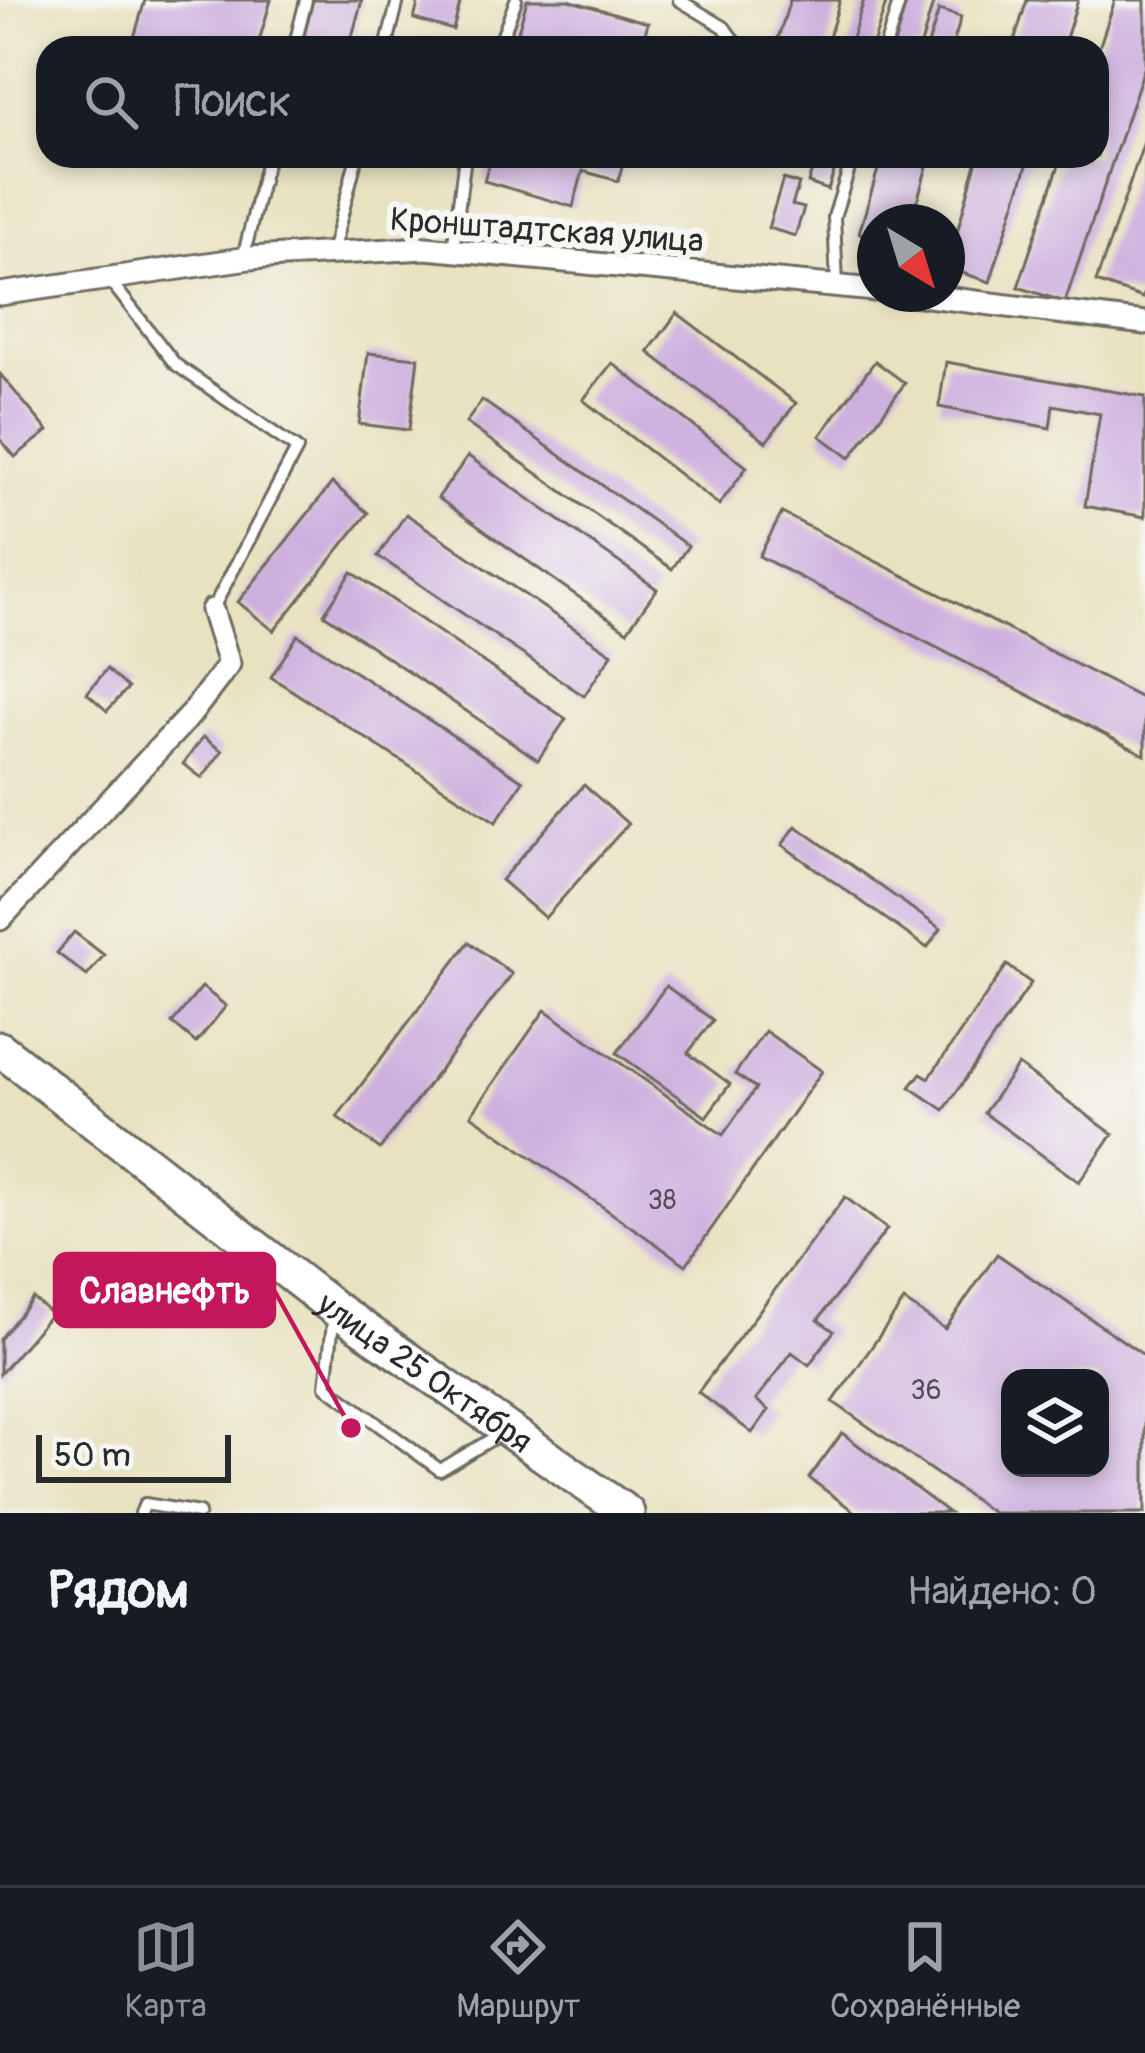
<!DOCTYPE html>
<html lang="ru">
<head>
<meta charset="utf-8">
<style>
  :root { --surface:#171b24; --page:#242831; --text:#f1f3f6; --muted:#9ea1a6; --line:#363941; --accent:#8c9099 }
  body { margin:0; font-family:Pangolin,sans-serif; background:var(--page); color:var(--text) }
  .controls { position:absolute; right:36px; bottom:36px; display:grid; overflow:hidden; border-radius:24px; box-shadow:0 6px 18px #0003 }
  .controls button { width:108px; height:108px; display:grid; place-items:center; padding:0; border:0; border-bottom:3px solid var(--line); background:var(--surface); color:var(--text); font:60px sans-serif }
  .compass { position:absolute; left:857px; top:204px; width:108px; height:108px; border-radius:50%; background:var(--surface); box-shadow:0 6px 18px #0003; rotate:142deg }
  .scale { position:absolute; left:36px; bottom:30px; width:195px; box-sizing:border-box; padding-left:12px; border:6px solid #2b2b2b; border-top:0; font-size:33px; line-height:42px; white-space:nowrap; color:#2b2b2b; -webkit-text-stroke:9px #f6f6f2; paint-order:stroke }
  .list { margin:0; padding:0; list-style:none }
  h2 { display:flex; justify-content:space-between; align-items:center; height:156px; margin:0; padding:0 48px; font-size:51px }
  h2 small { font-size:39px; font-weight:400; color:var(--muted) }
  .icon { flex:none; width:66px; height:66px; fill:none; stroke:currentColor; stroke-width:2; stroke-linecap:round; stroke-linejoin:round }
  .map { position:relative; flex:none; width:1145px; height:1513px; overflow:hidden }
  .search { position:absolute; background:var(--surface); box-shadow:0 6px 18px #0003; left:36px; right:36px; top:36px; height:132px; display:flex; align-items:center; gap:30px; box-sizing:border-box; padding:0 42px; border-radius:36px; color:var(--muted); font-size:45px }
  .sheet { height:372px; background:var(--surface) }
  nav { display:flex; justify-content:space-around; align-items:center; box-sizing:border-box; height:168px; border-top:3px solid var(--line); background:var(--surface); font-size:33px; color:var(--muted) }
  nav a { display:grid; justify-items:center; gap:6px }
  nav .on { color:var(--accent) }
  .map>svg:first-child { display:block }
  .building { fill:#ceb0df; fill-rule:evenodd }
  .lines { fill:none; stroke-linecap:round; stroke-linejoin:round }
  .lane-casing { stroke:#6e6b60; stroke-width:16 }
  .street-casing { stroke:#6e6b60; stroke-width:27 }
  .primary-casing { stroke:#6e6b60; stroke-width:39 }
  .lane { stroke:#fff; stroke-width:10 }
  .street { stroke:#fff; stroke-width:21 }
  .primary { stroke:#fff; stroke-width:33 }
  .labels { text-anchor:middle; stroke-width:12; stroke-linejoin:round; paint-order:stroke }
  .number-label { font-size:27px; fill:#544c58 }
  .street-label { font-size:33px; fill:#2b2b2b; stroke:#f6f6f2 }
  .leader { fill:none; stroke:#c2185b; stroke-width:4.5 }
  .callout-dot { fill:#c2185b; stroke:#f6f6f2; stroke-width:4.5 }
  .callout { fill:#c2185b; stroke:#c2185b; stroke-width:4.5 }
  .callout-label { font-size:36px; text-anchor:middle; font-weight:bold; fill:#fff }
</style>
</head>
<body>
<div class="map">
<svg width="1145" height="1513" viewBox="0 0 1145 1513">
  <rect width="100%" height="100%" fill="#f6f6f2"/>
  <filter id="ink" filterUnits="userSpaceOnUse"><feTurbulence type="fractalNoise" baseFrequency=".00833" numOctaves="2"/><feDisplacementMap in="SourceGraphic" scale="24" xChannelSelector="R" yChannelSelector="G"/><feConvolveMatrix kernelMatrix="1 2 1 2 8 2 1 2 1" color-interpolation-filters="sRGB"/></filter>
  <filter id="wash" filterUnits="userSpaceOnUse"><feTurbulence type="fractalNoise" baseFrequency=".004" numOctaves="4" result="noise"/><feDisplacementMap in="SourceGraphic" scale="48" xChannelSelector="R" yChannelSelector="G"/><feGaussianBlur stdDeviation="2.7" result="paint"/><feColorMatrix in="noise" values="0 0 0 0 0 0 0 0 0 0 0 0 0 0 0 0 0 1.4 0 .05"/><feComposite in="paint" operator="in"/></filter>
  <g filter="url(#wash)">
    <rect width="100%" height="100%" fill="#e9e2c1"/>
    <g id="blocks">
      <g class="building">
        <polygon points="145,0 271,0 257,48 131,48"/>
        <polygon points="313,0 362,0 349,48 301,48"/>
        <polygon points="419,0 461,0 453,30 414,19"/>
        <polygon points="527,0 568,0 648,23 641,48 537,48 515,42"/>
        <polygon points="790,0 840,0 826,48 775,48"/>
        <polygon points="864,0 887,0 872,48 849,48"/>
        <polygon points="907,0 934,0 920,48 893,48"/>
        <polygon points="1027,0 1078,0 1063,48 1012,48"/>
        <polygon points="1115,0 1145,0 1145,66 1065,302 1018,287 1062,156 1097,156 1097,54"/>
        <polygon points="939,10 961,17 952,48 927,48"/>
        <polygon points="1145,139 1145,291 1143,298 1096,282"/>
        <polygon points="491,156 625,156 618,181 583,171 573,207 484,181"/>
        <polygon points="816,156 839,156 828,190 808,183"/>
        <polygon points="882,156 930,156 911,222 875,222 875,238 859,233"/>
        <polygon points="978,156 1030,156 990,282 947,268"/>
        <polygon points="783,179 799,184 792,205 804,208 795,236 768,228"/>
        <polygon points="677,313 796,403 766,442 648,352"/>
        <polygon points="368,353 418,358 409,430 359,424"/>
        <polygon points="875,361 905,383 850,458 820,436"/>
        <polygon points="946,362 1145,397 1145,517 1085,506 1100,414 1053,405 1050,428 939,407"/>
        <polygon points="612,363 747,467 719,505 583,400"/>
        <polygon points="0,374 48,431 15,457 0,439"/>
        <polygon points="482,400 688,546 672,569 466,423"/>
        <polygon points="468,456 657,589 627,631 438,498"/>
        <polygon points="332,483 368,513 274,631 238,602"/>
        <polygon points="782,513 1145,700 1145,755 759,556"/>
        <polygon points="406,514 612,654 584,696 378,556"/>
        <polygon points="352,572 566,719 538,760 324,614"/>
        <polygon points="298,635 523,781 496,822 271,677"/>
        <polygon points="107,669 128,688 107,711 87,693"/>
        <polygon points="203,737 222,751 202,778 183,764"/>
        <polygon points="584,785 628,824 545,918 501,880"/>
        <polygon points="796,826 941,929 927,948 782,845"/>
        <polygon points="74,932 104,955 87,976 57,953"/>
        <polygon points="469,942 512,974 380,1149 337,1117"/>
        <polygon points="1007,965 1031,983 944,1110 910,1087 921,1073 929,1078"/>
        <polygon points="666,986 713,1020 688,1053 730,1084 706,1117 617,1053"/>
        <polygon points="202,987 226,1006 196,1043 172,1023"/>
        <polygon points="545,1010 723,1135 756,1088 735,1074 765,1031 822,1071 686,1265 471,1115"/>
        <polygon points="1018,1065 1113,1134 1079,1182 984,1113"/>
        <polygon points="845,1197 887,1229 818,1320 834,1331 809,1365 792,1352 756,1400 769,1410 752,1433 698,1392"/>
        <path d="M997,1254L1145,1356V1513H993L833,1402L904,1301L945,1329ZM1010,1378H1100V1468H1010Z"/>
        <polygon points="33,1298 51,1314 0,1374 0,1339"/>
        <polygon points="842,1433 949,1513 856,1513 809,1478"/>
      </g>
    </g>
  </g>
  <g filter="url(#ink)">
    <use href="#blocks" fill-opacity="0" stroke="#6e6b60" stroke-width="3"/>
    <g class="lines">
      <defs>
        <g id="lane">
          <polyline points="679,0 724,27 739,48"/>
          <polyline points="294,48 306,0"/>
          <polyline points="386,48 398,0"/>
          <polyline points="498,48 516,0"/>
          <polyline points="885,48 900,0"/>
          <polyline points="453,251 465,156"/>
          <polyline points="332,253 357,156"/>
          <polyline points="243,258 268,156"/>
          <polyline points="108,278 175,364 297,449 212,610"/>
          <polyline points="837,285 834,217 853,156"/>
          <polyline points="334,1313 326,1386 440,1470 502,1433"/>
          <polyline points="141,1513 145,1504 199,1513"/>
        </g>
        <g id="street">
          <polyline points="0,294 249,258 426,248 875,290"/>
          <polyline points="912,294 1145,323"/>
          <polyline points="0,919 191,714 229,664 212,610"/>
        </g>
        <g id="primary">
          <path id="s1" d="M0,1049L334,1308L627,1513"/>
        </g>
      </defs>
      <use href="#lane" class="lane-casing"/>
      <use href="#street" class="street-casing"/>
      <use href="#primary" class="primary-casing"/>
      <use href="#lane" class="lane"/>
      <use href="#street" class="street"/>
      <use href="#primary" class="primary"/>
    </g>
  </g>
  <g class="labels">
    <g class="number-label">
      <text x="662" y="1209">38</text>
      <text x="926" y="1399">36</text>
    </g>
    <g class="street-label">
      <text transform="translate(547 229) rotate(4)" y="12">Кронштадтская улица</text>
      <text dy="12" stroke="none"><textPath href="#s1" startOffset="534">улица 25 Октября</textPath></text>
    </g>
  </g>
  <path class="leader" d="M351 1428L274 1290"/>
  <circle class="callout-dot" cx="351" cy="1428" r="12"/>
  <rect class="callout" x="55" y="1254" width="219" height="72" rx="12"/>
  <g class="callout-label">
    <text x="165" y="1303">Славнефть</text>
  </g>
</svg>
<div class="controls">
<button><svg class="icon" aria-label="layers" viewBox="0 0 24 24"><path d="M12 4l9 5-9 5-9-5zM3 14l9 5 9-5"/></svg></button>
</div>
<svg class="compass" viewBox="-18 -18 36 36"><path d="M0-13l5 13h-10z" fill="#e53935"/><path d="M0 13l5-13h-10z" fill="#9ea1a6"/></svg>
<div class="scale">50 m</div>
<div class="search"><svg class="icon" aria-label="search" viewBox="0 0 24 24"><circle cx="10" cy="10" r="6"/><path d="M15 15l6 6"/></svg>Поиск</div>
</div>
<section class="sheet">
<h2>Рядом<small>Найдено: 0</small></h2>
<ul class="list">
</ul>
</section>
<nav>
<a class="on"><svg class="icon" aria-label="map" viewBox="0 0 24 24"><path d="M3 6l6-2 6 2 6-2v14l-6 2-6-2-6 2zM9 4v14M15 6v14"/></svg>Карта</a>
<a><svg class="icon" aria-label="directions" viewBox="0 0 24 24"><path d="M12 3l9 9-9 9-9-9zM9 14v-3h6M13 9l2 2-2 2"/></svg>Маршрут</a>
<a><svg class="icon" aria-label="saved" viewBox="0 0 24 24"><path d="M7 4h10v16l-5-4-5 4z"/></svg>Сохранённые</a>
</nav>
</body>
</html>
